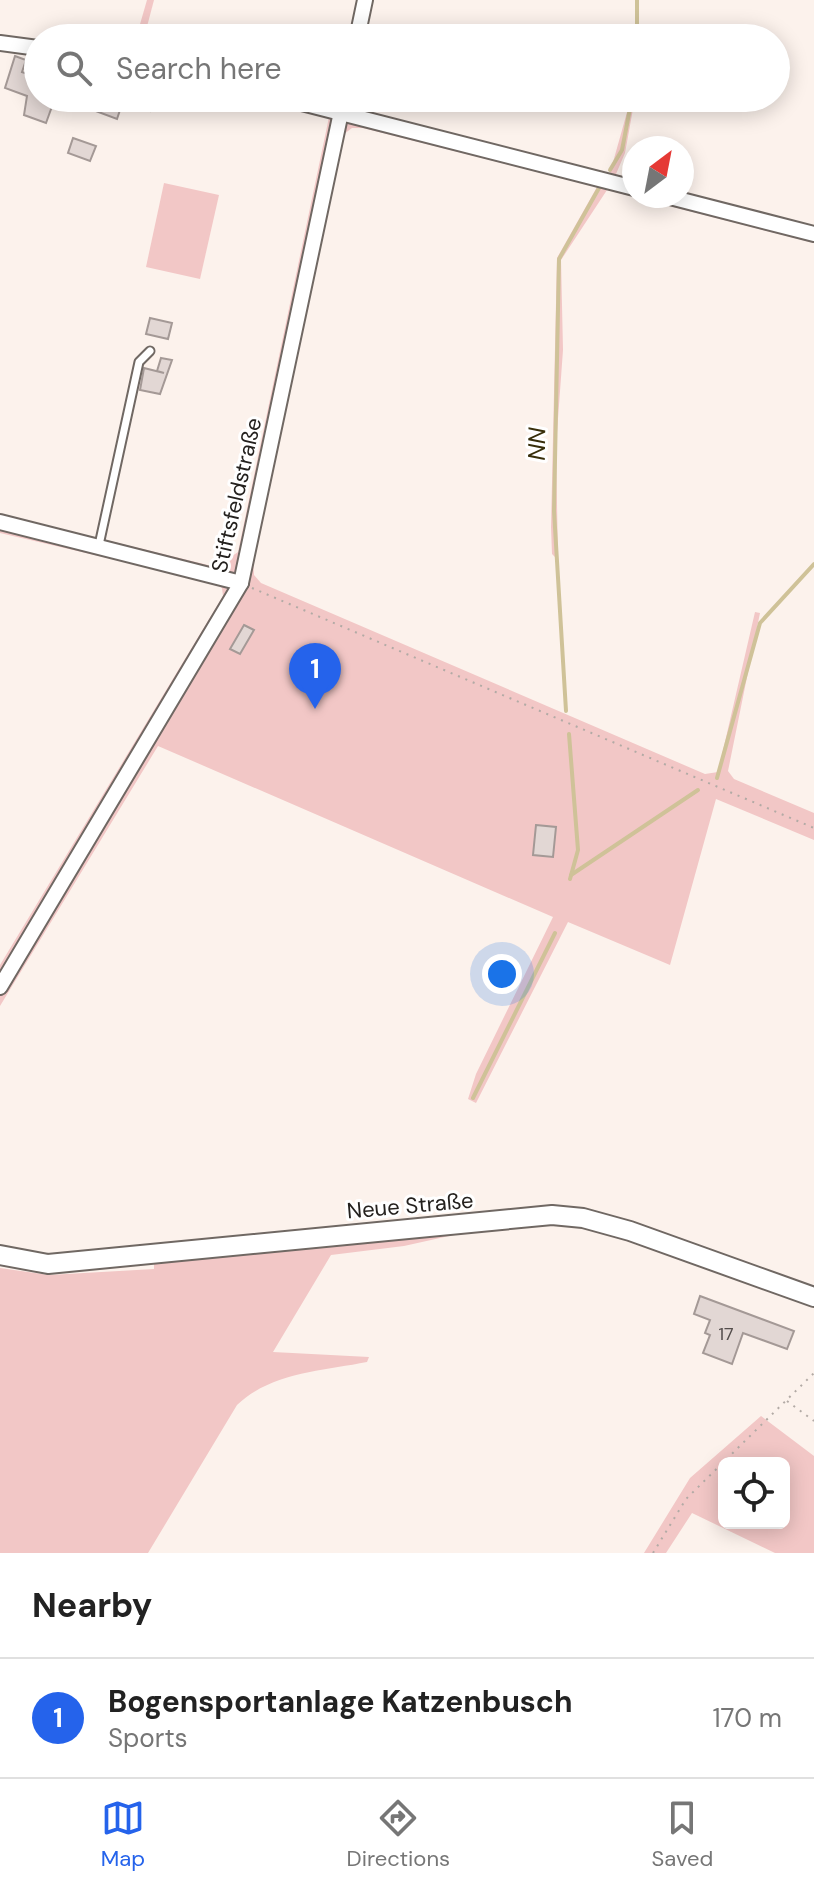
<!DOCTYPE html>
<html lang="en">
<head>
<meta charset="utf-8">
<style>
  :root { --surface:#fff; --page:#f2f2f2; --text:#222; --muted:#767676; --line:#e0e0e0; --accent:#2563eb }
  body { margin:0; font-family:"DM Sans",sans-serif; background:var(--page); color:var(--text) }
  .controls { position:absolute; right:24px; bottom:24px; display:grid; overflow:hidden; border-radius:12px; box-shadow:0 4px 20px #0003 }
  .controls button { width:72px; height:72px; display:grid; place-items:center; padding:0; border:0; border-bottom:2px solid var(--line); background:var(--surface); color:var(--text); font:40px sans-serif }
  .compass { position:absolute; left:622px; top:136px; width:72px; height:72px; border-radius:50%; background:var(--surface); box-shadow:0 4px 20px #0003; rotate:32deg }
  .you { position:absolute; left:502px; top:974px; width:28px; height:28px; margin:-20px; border:6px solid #fff; border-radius:50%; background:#1a73e8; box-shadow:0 0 0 12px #1a73e833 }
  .badge { display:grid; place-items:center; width:52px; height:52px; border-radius:50%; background:var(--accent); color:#fff; font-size:26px; font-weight:700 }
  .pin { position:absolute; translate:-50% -66px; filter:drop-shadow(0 2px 4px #0008) }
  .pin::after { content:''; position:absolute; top:42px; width:28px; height:24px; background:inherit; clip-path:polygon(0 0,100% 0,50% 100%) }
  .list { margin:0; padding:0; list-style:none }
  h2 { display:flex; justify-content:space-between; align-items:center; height:104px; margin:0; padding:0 32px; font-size:34px }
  h2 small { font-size:26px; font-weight:400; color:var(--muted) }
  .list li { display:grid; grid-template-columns:52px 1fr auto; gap:24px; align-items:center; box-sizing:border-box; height:120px; padding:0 32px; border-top:2px solid var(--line) }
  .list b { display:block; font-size:30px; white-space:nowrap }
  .list p { margin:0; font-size:26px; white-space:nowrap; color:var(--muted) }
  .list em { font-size:26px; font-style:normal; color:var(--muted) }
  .icon { flex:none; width:44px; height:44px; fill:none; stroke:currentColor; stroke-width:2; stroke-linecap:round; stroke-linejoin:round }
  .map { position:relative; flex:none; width:814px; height:1553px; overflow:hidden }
  .search { position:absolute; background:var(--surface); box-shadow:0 4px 20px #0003; left:24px; right:24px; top:24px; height:88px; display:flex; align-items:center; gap:20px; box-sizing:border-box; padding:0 28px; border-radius:44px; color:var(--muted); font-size:30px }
  .sheet { height:224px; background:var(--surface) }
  nav { display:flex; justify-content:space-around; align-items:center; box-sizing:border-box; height:112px; border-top:2px solid var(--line); background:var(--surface); font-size:22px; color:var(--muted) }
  nav a { display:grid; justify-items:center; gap:4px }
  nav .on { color:var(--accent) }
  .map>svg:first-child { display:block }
  .green { fill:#f2c7c6; fill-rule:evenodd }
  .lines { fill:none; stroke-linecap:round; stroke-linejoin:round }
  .stream { stroke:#cfc298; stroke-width:4 }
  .building { fill:#e2d7d4; stroke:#a49996; stroke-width:2 }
  .lane-casing { stroke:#706863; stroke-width:11 }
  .street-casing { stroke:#706863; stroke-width:18 }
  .secondary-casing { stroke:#706863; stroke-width:22 }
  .path { stroke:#b2aaa5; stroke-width:2; stroke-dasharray:2 6; stroke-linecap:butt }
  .lane { stroke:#fff; stroke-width:7 }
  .street { stroke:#fff; stroke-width:14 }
  .secondary { stroke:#fff; stroke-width:18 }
  .labels { text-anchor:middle; stroke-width:6; stroke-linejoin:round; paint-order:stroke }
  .number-label { font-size:18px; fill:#544e4c }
  .street-label { font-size:22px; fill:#24211e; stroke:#fff }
  .water-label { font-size:24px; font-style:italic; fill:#382e0a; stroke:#fff }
</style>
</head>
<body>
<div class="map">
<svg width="814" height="1553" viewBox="0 0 814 1553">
  <rect width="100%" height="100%" fill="#fcf2ec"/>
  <g class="green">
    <polygon points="147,0 154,0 144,38 136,38"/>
    <polygon points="333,98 352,98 353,106 361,113 606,174 610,173 631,98 635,98 625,153 616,174 634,181 634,196 682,196 682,193 814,226 814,243 607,190 561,260 563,350 556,446 558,560 552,554 551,527 557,258 597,187 363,128 352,128 344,134 253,558 254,575 261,583 705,774 718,772 755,612 760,613 728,771 734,779 814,813 814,840 716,799 670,965 568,922 476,1103 468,1099 476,1074 553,917 158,746 0,1006 0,965 223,596 222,588 215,583 0,533 0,514 216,567 238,552"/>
    <polygon points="164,183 219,195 200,279 146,267"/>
    <path d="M467,1232L404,1246L331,1255L273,1352L369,1357L367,1362C322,1371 272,1372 237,1405L148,1553H0V1268L49,1275L154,1269V1261Z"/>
    <path d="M761,1416L814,1456V1553H775L692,1513L666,1553H644L690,1478ZM784,1463V1523H724V1463Z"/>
  </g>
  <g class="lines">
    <g class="stream">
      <polyline points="637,0 637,38"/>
      <polyline points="610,170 622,150 632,98"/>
      <polyline points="566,711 554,511 559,259 599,188"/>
      <polyline points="569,734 578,850 570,879"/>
      <polyline points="717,778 760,623 814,564"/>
      <polyline points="571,875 698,790"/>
      <polyline points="473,1098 555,933"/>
    </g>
  </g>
  <g class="building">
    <polygon points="15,56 26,60 22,72 34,76 38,70 38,98 55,98 46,123 24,115 27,96 5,88"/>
    <polygon points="61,98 155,98 150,111 123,101 117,119"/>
    <polygon points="73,138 96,146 90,161 68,153"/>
    <polygon points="150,318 172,323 168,339 146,334"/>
    <polygon points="161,358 172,360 160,394 140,390 144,368 164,373 157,371"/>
    <polygon points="244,625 254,630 240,654 230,649"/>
    <polygon points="536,825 556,827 553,857 533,855"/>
    <polygon points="700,1296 794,1331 787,1349 743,1333 732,1364 703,1353 710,1335 705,1333 710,1320 694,1314"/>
  </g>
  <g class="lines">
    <defs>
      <polyline id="lane" points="99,545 139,362 150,351"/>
      <g id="street">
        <polyline points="357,38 365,0"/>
        <polyline points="0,43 38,48"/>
        <polyline points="282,98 634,188"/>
        <polyline points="666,196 814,234"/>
        <polyline points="0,522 241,583"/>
        <polyline points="0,987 241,583 344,98"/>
      </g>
      <polyline id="secondary" points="0,1255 48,1264 552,1215 583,1218 630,1231 814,1297"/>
    </defs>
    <use href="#lane" class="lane-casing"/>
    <use href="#street" class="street-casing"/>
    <use href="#secondary" class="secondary-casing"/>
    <g class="path">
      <polyline points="252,588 814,828"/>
      <polyline points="787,1401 814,1421"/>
      <polyline points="653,1553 686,1499 814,1373"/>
    </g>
    <use href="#lane" class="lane"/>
    <use href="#street" class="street"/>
    <use href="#secondary" class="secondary"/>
  </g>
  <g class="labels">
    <g class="number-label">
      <text x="726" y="1340">17</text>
    </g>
    <g class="street-label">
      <text transform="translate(236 495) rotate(-77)" y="8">Stiftsfeldstraße</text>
      <text transform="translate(410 1205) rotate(-5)" y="8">Neue Straße</text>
    </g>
    <g class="water-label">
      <text transform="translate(537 444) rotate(-89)" y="8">NN</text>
    </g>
  </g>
</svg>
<div class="controls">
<button><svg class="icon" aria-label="locate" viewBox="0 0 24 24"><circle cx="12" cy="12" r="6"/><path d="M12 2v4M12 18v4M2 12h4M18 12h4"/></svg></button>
</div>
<svg class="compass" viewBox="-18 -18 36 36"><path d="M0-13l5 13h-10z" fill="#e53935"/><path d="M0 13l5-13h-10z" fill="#767676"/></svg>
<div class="you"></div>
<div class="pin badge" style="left:315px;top:709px">1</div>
<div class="search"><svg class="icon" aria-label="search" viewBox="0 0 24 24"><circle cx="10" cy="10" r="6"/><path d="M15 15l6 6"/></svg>Search here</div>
</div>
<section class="sheet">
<h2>Nearby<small></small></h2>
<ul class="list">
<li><span class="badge">1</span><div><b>Bogensportanlage Katzenbusch</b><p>Sports</p></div><em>170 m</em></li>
</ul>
</section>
<nav>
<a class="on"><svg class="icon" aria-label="map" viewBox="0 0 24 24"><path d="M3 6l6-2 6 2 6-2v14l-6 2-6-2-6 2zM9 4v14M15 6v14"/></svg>Map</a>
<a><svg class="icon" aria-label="directions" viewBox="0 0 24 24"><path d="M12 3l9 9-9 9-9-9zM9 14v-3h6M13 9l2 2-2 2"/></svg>Directions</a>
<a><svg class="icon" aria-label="saved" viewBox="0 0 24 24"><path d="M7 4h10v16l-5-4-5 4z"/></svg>Saved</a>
</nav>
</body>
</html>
